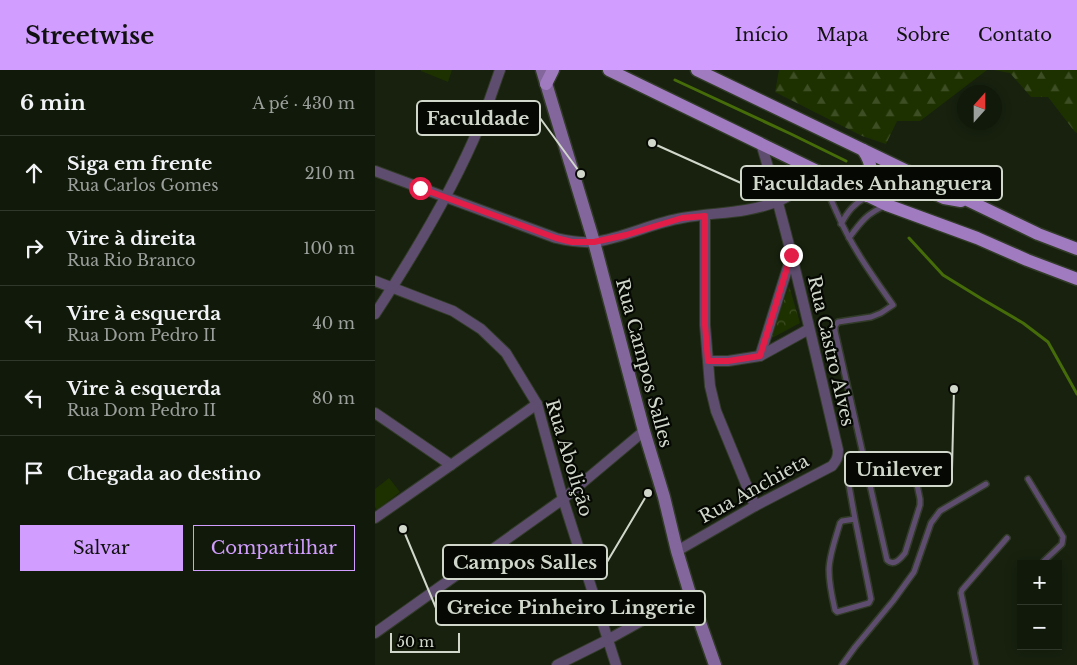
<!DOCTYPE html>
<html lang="pt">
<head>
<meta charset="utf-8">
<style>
  :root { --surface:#11190a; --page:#1e2618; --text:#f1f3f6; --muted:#9ca09c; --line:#30382b; --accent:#d19dfe }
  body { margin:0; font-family:"Libre Baskerville",serif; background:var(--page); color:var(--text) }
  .controls { position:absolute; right:15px; bottom:15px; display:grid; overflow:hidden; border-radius:0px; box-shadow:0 2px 12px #0003 }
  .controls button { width:45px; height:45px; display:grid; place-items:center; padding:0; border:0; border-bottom:1px solid var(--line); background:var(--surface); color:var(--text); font:25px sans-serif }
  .compass { position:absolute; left:582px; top:15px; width:45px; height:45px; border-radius:50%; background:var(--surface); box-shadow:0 2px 12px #0003; rotate:21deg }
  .scale { position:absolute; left:15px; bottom:12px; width:70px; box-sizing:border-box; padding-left:5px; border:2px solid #d1d8cb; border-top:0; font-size:14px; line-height:18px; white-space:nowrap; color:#d1d8cb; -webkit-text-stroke:4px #060903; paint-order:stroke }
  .stop { position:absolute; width:15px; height:15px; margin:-11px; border:4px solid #e11d48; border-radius:50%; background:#fff }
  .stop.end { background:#e11d48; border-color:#fff; box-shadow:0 1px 5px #0008 }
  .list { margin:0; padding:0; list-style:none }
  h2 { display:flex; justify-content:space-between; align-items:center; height:65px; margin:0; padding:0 20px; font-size:21px }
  h2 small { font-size:16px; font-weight:400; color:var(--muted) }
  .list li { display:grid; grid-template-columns:32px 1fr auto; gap:15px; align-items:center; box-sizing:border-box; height:75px; padding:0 20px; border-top:1px solid var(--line) }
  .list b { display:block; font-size:19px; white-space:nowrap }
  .list p { margin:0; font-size:16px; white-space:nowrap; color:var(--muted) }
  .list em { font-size:16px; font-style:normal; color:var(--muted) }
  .actions { display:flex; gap:10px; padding:15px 20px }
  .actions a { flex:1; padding:11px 0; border:1px solid var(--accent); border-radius:0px; text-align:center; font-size:18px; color:var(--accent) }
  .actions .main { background:var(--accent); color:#111 }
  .icon { flex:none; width:28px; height:28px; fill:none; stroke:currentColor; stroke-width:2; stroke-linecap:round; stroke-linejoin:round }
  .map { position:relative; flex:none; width:702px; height:595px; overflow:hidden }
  header { display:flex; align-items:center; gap:30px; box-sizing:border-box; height:70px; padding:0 25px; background:var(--accent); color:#111 }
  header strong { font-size:24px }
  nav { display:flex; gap:28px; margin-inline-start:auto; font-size:18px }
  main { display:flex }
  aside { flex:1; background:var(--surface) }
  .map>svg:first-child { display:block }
  .forest { fill:url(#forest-firs) }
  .park { fill:url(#park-crowns) }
  .pitch { fill:#1d3100 }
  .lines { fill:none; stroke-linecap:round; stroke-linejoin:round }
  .stream { stroke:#456c09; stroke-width:3 }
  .lane-casing { stroke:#313b28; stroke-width:8 }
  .street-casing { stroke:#313b28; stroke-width:12 }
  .secondary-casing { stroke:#313b28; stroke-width:15 }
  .primary-casing { stroke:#313b28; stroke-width:15 }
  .lane { stroke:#5e4d6e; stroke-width:5 }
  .street { stroke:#5e4d6e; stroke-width:10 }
  .secondary { stroke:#83679c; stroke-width:12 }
  .primary { stroke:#a07bc0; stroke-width:12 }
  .route { stroke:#e11d48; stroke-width:6 }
  .labels { text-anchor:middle; stroke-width:4.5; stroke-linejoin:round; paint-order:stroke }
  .street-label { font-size:18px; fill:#d1d8cb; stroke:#060903 }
  .leader { fill:none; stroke:#d1d8cb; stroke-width:2 }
  .callout-dot { fill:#d1d8cb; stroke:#060903; stroke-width:2 }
  .callout { fill:#060903; stroke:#d1d8cb; stroke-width:2 }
  .callout-label { font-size:19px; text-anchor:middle; font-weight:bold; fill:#d1d8cb }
</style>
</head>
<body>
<header>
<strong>Streetwise</strong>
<nav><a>Início</a><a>Mapa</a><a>Sobre</a><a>Contato</a></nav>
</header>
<main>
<aside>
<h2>6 min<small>A pé · 430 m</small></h2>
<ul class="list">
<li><svg class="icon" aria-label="ahead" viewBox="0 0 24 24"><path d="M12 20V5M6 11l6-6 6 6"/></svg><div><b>Siga em frente</b><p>Rua Carlos Gomes</p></div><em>210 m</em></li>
<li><svg class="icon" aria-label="right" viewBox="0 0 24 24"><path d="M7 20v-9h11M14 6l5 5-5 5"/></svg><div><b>Vire à direita</b><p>Rua Rio Branco</p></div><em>100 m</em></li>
<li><svg class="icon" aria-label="left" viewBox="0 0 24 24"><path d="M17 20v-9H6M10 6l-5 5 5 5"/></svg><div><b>Vire à esquerda</b><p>Rua Dom Pedro II</p></div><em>40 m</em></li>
<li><svg class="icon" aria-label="left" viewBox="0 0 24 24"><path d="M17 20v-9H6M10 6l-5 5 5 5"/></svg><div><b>Vire à esquerda</b><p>Rua Dom Pedro II</p></div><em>80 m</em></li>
<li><svg class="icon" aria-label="arrive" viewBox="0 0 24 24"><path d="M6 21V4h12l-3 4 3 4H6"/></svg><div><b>Chegada ao destino</b></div></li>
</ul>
<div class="actions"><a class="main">Salvar</a><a>Compartilhar</a></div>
</aside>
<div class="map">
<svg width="702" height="595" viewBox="0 0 702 595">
  <defs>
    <pattern id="forest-firs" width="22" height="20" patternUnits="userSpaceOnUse" patternTransform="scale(1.25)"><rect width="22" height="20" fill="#1d3100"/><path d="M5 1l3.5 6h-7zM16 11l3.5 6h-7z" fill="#3d4e24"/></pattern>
    <pattern id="park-crowns" width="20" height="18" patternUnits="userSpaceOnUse" patternTransform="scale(1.25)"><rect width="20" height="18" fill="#1d3100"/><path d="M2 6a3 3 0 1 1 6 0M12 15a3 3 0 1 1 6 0" fill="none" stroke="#3d4e24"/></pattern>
  </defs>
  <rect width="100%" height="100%" fill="#17210e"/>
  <g class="forest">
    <polygon points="404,0 612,0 545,51 522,51 511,74 487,66 400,22"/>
    <polygon points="619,0 702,0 702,63 700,62 673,27 656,27 635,3"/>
  </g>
  <polygon class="park" points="414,216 425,253 395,269"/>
  <g class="pitch">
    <polygon points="46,0 77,0 73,12 46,1"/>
    <polygon points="14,408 25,422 2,440 0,437 0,419"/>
  </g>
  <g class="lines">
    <g class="stream">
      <polyline points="300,10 416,64 471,91"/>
      <polyline points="534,168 568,205 607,229 648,253 673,272 702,324"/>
    </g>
    <defs>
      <g id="lane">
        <path d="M450,106C451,120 456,130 462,143C476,176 497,205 518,235L506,243L496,247L463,252L460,256V261L512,490C519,497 526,488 530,483L545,435V429L537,391L534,388C522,388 487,396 477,403C474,405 474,406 473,410L480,449L496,529L494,533L462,542L460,540C457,527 454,514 454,500C454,486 461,467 465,453L467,451L480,449"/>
        <path d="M466,154C473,141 479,134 491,127"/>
        <path d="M474,168C485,153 492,143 510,136"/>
        <polyline points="653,409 688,467 687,474 669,491"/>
        <polyline points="467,595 480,577 518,531 539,502 556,453 565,441 611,414"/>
        <polyline points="601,595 586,523 587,520 632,468"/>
      </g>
      <g id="street">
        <path d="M0,101L181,168C194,171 206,173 219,172C249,168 277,153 307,148C340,142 369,144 401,132C417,126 431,114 444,102"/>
        <polyline points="330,146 330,255 335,316 341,341 380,436"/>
        <polyline points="0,211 78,241 106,259 131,283 162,334 188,429 241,595"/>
        <path d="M0,244C38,186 77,122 104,57C112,39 118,19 125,0"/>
        <polyline points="385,286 416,187"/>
        <polyline points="333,291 353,291 385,286 434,259"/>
        <polyline points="0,343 76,395"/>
        <polyline points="0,448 76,395 162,334"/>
        <path d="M302,481L380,436L457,396C462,390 463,387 463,380C439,278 416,174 386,73"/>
        <polyline points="0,563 188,429 269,361"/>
        <polyline points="182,595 234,569 315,524"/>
      </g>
      <polyline id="secondary" points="167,0 219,172 269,361 289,427 302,481 315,524 340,595"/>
      <g id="primary">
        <polyline points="234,0 512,135 602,168 652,190 702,209"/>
        <polyline points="322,0 663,164 702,179"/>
        <polyline points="171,14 178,0"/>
        <path d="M471,113C475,113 480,115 484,114C503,111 495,90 488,80"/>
        <polyline points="492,126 524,114 532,113 539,114 569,128 586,131"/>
      </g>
    </defs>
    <use href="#lane" class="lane-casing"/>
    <use href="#street" class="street-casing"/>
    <use href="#secondary" class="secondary-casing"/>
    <use href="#primary" class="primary-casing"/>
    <use href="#lane" class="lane"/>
    <use href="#street" class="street"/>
    <use href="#secondary" class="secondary"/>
    <use href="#primary" class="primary"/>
  </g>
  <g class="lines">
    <polyline class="route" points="45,118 181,168 197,172 219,172 251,165 307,148 330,146 330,255 333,291 353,291 385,286 416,185"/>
  </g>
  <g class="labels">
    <g class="street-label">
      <text transform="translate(456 281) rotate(77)" y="6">Rua Castro Alves</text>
      <text transform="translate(269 293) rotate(75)" y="6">Rua Campos Salles</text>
      <text transform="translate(194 388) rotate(73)" y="6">Rua Abolição</text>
      <text transform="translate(379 419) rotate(-29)" y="6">Rua Anchieta</text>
    </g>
  </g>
  <path class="leader" d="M206 104L165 48M277 73L366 113M579 319L577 399M273 423L232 492M28 459L61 538"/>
  <g class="callout-dot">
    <circle cx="206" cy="104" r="5"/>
    <circle cx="277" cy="73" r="5"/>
    <circle cx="579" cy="319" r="5"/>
    <circle cx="273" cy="423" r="5"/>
    <circle cx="28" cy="459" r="5"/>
  </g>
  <g class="callout">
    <rect x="42" y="31" width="123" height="34" rx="5"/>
    <rect x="366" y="96" width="261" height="34" rx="5"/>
    <rect x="470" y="382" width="107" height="34" rx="5"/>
    <rect x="68" y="475" width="164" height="34" rx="5"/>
    <rect x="61" y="521" width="269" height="34" rx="5"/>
  </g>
  <g class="callout-label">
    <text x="103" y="55">Faculdade</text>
    <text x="497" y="120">Faculdades Anhanguera</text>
    <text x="524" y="406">Unilever</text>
    <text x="150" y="499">Campos Salles</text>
    <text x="196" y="544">Greice Pinheiro Lingerie</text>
  </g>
</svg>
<div class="controls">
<button>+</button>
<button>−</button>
</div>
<svg class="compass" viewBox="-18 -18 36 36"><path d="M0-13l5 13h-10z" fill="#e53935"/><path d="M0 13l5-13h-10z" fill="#9ca09c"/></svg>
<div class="scale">50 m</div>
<div class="stop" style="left:45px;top:118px"></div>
<div class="stop end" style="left:416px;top:185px"></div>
</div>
</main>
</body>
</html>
